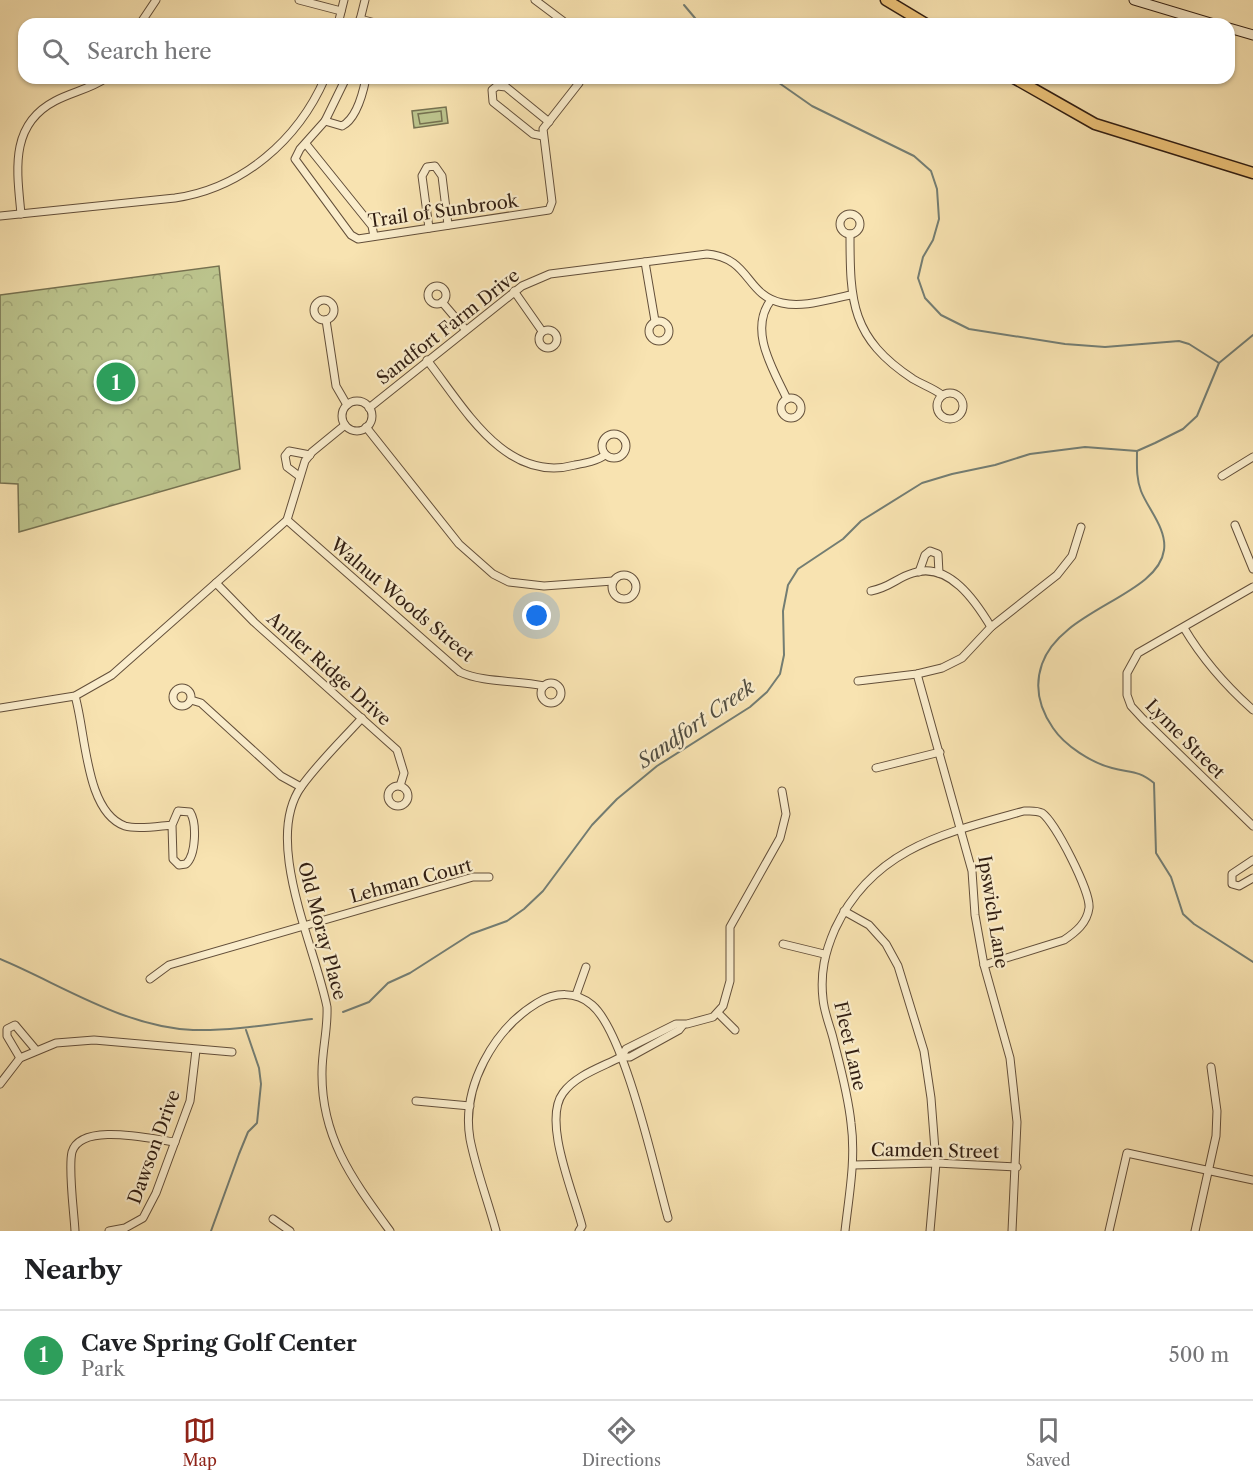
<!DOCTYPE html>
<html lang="en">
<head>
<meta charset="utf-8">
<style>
  :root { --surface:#fff; --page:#f2f2f2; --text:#202124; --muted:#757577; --line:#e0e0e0; --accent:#8f2418 }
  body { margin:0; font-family:"Libre Caslon Text",serif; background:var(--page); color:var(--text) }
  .you { position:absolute; left:537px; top:616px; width:21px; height:21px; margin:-15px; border:4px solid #fff; border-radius:50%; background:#1a73e8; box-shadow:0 0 0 9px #1a73e833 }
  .badge { display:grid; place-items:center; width:39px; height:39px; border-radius:50%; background:var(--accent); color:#fff; font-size:20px; font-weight:700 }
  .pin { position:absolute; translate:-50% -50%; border:3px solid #fff; box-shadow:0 2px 6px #0006 }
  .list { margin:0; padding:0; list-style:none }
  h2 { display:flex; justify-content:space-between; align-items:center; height:78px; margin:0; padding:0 24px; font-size:26px }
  h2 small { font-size:20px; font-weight:400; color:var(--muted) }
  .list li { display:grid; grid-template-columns:39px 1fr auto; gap:18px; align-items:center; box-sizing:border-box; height:90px; padding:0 24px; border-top:2px solid var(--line) }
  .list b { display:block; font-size:22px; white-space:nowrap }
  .list p { margin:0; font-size:20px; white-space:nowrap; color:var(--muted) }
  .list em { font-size:20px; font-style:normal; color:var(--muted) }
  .icon { flex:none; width:33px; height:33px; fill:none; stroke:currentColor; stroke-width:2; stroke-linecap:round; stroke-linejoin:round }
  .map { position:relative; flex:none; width:1253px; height:1231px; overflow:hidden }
  .search { position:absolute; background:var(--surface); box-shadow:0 2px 4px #0004; left:18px; right:18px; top:18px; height:66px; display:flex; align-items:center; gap:15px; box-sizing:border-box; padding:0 21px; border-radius:18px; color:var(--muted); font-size:22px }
  .sheet { height:168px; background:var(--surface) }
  nav { display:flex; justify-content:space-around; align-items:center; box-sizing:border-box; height:84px; border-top:2px solid var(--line); background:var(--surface); font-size:16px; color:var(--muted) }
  nav a { display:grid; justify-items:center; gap:3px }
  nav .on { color:var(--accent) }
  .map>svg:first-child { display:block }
  .forest { fill:url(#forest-crowns); stroke:#767150; stroke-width:1.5 }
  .pitch { fill:#bcc48d; stroke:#767150; stroke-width:1.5 }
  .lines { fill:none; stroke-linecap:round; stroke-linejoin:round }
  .stream { stroke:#737d73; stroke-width:2 }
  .street-casing { stroke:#634f3a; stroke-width:9 }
  .secondary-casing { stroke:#311e12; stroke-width:11 }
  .primary-casing { stroke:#311e12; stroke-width:13 }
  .street { stroke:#faedcc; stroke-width:7 }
  .secondary { stroke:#faedcc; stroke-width:9 }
  .primary { stroke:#ecc278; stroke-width:10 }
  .labels { text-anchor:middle; stroke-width:4.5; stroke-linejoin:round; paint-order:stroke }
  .street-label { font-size:18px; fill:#311e12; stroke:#faedcc }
  .water-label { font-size:20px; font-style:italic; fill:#524e42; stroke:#faedcc }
</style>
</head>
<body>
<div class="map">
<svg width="1253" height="1231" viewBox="0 0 1253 1231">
  <defs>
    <pattern id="forest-crowns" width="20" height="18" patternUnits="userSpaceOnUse" patternTransform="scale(1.5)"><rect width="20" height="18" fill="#bcc48d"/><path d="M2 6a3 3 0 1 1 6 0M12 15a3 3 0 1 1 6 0" fill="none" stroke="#a2a879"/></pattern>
  </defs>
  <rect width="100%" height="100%" fill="#f8e3b1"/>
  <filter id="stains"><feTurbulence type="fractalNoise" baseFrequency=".00333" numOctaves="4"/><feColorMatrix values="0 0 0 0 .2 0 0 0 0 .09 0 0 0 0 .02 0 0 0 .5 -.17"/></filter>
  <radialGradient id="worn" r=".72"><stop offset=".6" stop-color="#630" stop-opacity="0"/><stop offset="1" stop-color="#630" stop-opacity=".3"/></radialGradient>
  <g class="forest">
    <polygon points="446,107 448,123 414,128 412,111"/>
    <polygon points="219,266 240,469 19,532 18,484 0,483 0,295"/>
  </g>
  <polygon class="pitch" points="441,111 442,121 420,124 418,114"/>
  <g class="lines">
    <g class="stream">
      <polyline points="684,5 700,24"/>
      <polyline points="772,78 812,106 914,156 931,171 937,189 939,219 933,240 923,257 918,278 925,298 941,315 969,329 1065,344 1105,347 1179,341 1189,344 1219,363"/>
      <path d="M1137,451C1137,465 1136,478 1141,491C1148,509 1167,529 1164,550C1158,596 1061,609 1042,664C1034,687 1039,708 1053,728C1065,746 1092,763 1112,768C1131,773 1138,770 1154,783L1156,853L1171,877L1183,914L1194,924L1253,962"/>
      <path d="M0,959C62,985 124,1027 193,1030C234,1031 272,1024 312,1019"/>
      <polyline points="343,1012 369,1002 388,983 410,973 471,934 507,921 524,909 543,891 592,825 617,799 657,766 750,707 767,692 780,674 784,655 783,611 788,585 798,569 843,539 861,521 922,483 952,474 995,465 1030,454 1085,447 1137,451 1155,443 1183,429 1197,416 1219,363 1253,335"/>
      <polyline points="211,1231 239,1154 248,1132 257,1123 261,1084 259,1068 246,1030"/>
    </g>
    <defs>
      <g id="street">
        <polyline points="299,0 341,11"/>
        <polyline points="535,0 567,24"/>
        <polyline points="360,19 379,24"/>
        <polyline points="140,24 156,0"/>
        <polyline points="338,24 344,0"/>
        <polyline points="359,24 365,0"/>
        <polyline points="346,78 325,121 300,149 295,159 351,235 358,239 549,210 552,202 543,129 579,83 580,78"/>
        <path d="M325,121L342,126C356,119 363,93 366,78"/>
        <polyline points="543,136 533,134 493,102 492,90 497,86 506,87 549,122"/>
        <polyline points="306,144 372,226 374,236"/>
        <path d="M21,214C17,171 9,125 55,101C72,92 90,89 106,78"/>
        <circle cx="850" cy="224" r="10"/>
        <path d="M0,216L175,198C243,188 298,140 325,78"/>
        <polyline points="429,228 422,176 427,167 435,166 442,176 448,225"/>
        <path d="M850,234C850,302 851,338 913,379C923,385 933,388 942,395"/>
        <polyline points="645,262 655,321"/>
        <circle cx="437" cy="295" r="9"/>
        <polyline points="514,291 542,331"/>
        <circle cx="324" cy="310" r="10"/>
        <path d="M771,300C748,330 773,369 787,399"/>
        <polyline points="442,302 465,329"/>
        <polyline points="326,320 336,386 347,405"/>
        <circle cx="659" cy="331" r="10"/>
        <circle cx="548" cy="339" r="9"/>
        <path d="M427,360C464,407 505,484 575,465C586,463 597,461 605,455"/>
        <circle cx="950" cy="406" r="13"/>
        <circle cx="791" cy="408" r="10"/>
        <circle cx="357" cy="416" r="15"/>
        <path d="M369,408L522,286L550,274L707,254C751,258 745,295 782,303C804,308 829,299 851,295"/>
        <polyline points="366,427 459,544 493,574 509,582 544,586 613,581"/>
        <circle cx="614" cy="446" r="12"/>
        <polyline points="299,476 287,467 285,456 289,451 310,455"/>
        <polyline points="1222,476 1253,457"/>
        <path d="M287,520L460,672C484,683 517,680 544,686"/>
        <polyline points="1235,525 1253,569"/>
        <polyline points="919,572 925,555 930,551 938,554 939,573"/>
        <circle cx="624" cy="587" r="12"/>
        <polyline points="216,583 254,622 397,750 404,773 400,786"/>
        <polyline points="1253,587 1138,653 1127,673 1127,695 1131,706 1143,719 1253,826"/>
        <path d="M871,591C891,587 896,578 913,573C949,561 976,602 991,627"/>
        <path d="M1184,628C1203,660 1225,685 1253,710"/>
        <polyline points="917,674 972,871 975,915 984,965 1010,1058 1017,1122 1012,1231"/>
        <polyline points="858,681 917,674 942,668 962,658 991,627 1057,575 1072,556 1081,527"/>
        <circle cx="551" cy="693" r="10"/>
        <circle cx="182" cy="697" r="9"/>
        <path d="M75,696C86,732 85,812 125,826C138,830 159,826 172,825L178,811L190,812C197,823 196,855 186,864L179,865L173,859L172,825"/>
        <polyline points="191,700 201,703 281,776 301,787"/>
        <polyline points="0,708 75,696 112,675 287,520 305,461 312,452 345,425"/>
        <path d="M362,718C342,740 319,762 301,787C263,841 315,946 327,1007C328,1029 322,1050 322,1072C321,1138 353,1180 390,1231"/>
        <polyline points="876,768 940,752"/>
        <circle cx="398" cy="796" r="10"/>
        <polyline points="1253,860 1232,874 1232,884 1239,886 1253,878"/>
        <polyline points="844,911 869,925 886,944 898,966 924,1051 931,1098 936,1163 930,1231"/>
        <polyline points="783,944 824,954"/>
        <polyline points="150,979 169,965 473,877 489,877"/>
        <polyline points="576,995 586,967"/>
        <polyline points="718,1013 735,1030"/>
        <polyline points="621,1057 626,1049 676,1024 687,1024 713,1017 723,1006 730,981 730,927 780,838 786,814 782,791"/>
        <polyline points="20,1058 7,1036 7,1029 15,1025 36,1050"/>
        <polyline points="0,1084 20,1058 56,1043 94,1040 232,1052"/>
        <polyline points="416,1101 470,1106"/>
        <polyline points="853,1165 936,1163 1017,1167"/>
        <polyline points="273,1219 290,1231"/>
        <path d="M75,1231C74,1212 68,1168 72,1152C81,1122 150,1139 175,1142"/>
        <polyline points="109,1231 125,1228 143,1218 156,1193 190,1101 196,1050"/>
        <path d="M496,1231C488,1201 476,1170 470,1139C461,1087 494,1029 537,1003C555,992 576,991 592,1005C625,1033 655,1172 668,1218"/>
        <path d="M579,1231L582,1226C574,1194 542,1121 563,1093C576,1075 602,1067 621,1057H630L679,1030L683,1025"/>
        <path d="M845,1231C849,1195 856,1159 851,1123C848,1094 840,1066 833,1038C830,1026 824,1012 823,999C820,973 825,952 835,929C873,848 945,833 1024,811C1030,811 1036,810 1042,813C1055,822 1091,892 1089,908C1087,923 1076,932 1064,940L984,965"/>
        <polyline points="1109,1231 1127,1153 1253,1180"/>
        <polyline points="1195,1231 1216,1136 1217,1111 1211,1067"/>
      </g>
      <g id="secondary">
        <polyline points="1134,0 1214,24"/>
        <polyline points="1229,28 1253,35"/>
      </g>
      <g id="primary">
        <polyline points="886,0 926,24"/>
        <polyline points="1014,78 1095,124 1253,173"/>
      </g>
    </defs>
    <use href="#street" class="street-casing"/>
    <use href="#secondary" class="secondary-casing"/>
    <use href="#primary" class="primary-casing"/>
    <use href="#street" class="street"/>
    <use href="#secondary" class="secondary"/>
    <use href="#primary" class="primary"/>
  </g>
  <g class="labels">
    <g class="street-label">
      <text transform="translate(443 211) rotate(-8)" y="6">Trail of Sunbrook</text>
      <text transform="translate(448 327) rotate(-38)" y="6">Sandfort Farm Drive</text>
      <text transform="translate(402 600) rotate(40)" y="6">Walnut Woods Street</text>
      <text transform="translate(329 669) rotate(42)" y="6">Antler Ridge Drive</text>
      <text transform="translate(1185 739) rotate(45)" y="6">Lyme Street</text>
      <text transform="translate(411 881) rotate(-15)" y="6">Lehman Court</text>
      <text transform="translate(993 912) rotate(81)" y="6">Ipswich Lane</text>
      <text transform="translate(322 931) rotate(75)" y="6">Old Moray Place</text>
      <text transform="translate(850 1046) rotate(77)" y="6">Fleet Lane</text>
      <text transform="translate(154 1147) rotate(-70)" y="6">Dawson Drive</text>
      <text transform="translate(935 1151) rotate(1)" y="6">Camden Street</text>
    </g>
    <g class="water-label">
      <text transform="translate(696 724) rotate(-35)" y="7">Sandfort Creek</text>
    </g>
  </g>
  <rect width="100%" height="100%" filter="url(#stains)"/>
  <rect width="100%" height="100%" fill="url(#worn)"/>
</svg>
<div class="you"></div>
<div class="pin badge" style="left:116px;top:382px;background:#2e9e5b">1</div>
<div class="search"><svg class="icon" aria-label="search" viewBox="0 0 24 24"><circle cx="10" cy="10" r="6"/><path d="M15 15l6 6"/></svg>Search here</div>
</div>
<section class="sheet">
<h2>Nearby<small></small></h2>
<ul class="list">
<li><span class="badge" style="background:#2e9e5b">1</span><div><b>Cave Spring Golf Center</b><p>Park</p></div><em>500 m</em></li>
</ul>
</section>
<nav>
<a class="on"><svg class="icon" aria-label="map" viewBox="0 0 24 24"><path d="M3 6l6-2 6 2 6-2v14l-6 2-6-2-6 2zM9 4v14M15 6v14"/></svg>Map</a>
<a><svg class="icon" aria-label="directions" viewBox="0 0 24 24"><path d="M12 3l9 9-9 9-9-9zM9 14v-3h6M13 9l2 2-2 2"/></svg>Directions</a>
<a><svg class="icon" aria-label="saved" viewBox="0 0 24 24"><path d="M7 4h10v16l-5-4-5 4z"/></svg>Saved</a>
</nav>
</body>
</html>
